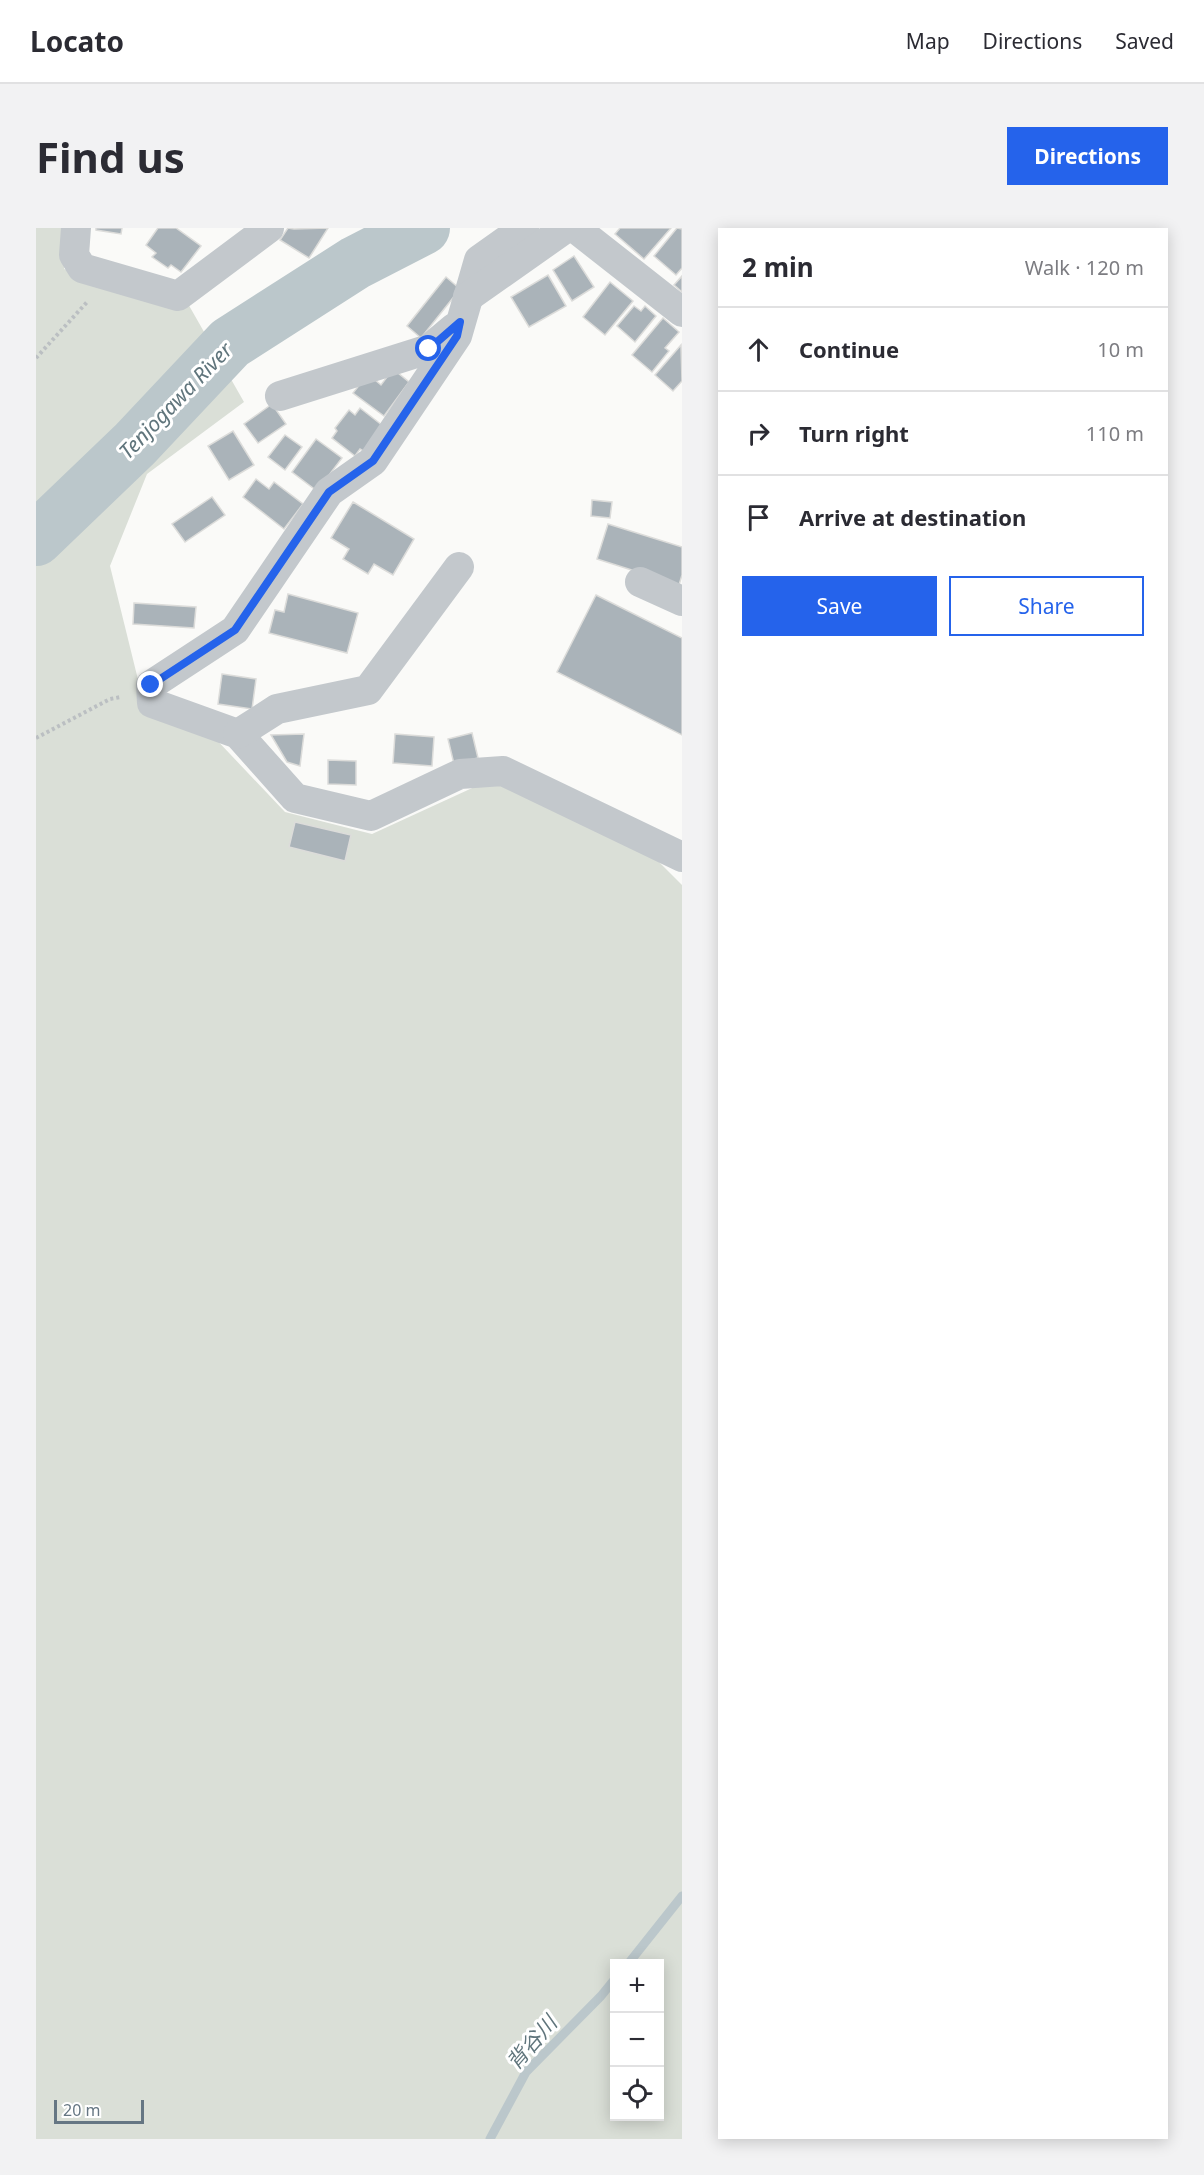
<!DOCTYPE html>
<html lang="en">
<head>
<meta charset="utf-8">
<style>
  :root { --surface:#fff; --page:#f2f2f3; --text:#2b2b33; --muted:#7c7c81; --line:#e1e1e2; --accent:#2563eb }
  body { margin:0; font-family:"Noto Sans","Noto Sans JP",sans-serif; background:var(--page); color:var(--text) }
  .controls { position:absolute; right:18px; bottom:18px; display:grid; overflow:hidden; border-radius:0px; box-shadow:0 3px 15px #0003 }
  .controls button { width:54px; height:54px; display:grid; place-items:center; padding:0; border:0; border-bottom:2px solid var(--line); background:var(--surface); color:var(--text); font:30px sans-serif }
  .scale { position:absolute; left:18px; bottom:15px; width:90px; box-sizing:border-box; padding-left:6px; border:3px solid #657683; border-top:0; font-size:16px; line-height:21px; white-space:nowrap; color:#657683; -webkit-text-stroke:4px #fff; paint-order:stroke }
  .stop { position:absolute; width:18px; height:18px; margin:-14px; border:4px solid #2563eb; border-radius:50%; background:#fff }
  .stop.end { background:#2563eb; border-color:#fff; box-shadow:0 2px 6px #0008 }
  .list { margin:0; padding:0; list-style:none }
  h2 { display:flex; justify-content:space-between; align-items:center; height:78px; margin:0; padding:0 24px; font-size:26px }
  h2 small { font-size:20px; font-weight:400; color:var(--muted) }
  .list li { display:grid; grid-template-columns:39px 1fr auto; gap:18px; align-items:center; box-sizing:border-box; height:84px; padding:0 24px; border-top:2px solid var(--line) }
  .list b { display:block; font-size:22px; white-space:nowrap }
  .list em { font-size:20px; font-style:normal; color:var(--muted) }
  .actions { display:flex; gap:12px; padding:18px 24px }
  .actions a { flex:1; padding:14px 0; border:2px solid var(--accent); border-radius:0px; text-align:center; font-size:21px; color:var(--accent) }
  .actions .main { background:var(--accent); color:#fff }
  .icon { flex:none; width:33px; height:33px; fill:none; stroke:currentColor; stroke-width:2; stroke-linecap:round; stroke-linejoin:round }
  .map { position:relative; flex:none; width:646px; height:1911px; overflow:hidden; border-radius:0px }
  header { display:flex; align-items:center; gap:36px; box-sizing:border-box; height:84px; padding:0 30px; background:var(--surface); border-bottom:2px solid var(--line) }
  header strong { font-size:28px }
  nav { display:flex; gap:33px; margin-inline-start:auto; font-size:21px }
  .intro { display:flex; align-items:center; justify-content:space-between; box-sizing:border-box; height:144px; padding:0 36px }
  h1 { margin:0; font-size:42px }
  .button { padding:15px 27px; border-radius:0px; background:var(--accent); color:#fff; font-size:21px; font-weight:700 }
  main { display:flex; gap:36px; padding:0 36px }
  aside { flex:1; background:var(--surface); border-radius:0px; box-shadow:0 3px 15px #0003 }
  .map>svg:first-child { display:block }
  .green { fill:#dadfd7; fill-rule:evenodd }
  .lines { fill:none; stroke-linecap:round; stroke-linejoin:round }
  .stream { stroke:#bbc7cb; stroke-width:9 }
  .river { stroke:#bbc7cb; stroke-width:54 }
  .building { fill:#aab3b9; stroke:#dcdcda; stroke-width:1.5 }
  .path { stroke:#bbbfc2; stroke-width:4; stroke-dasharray:3 3; stroke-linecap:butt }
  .minor { stroke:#c3c8cc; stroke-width:30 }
  .route { stroke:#2563eb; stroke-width:8 }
  .labels { text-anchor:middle; stroke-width:6; stroke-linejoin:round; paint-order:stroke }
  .water-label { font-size:21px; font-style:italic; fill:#60757c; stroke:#fff }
</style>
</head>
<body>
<header>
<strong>Locato</strong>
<nav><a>Map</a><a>Directions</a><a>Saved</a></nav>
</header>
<div class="intro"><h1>Find us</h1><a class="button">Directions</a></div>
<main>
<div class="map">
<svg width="646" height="1911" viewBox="0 0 646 1911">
  <rect width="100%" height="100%" fill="#fafaf8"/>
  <path class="green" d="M0,0H29L28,41L151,74L208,174L111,246L74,338L109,480L176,507L249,584L336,606L458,550L606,617L646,657V1911H0ZM578,1736H624V1888H578Z"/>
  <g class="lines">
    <g class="stream">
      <polyline points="592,1736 646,1668"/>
      <polyline points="454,1911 490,1844 565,1768 578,1752"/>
    </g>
    <polyline class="river" points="0,311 99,216 194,115 319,35 387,0"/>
  </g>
  <g class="building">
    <polygon points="60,0 86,0 85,6 60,2"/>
    <polygon points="122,0 140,0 165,18 145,44 135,37 132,40 116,29 120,25 110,17"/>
    <polygon points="252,0 258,1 292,0 273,30 244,12"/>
    <polygon points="584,0 635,0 608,31 579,6"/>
    <polygon points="641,0 646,1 646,40 640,47 618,28"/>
    <polygon points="538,28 558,59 536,73 517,42"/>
    <polygon points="512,47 530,78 493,99 475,69"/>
    <polygon points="646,48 646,64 638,57"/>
    <polygon points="410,49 424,61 385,110 371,98"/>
    <polygon points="574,54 597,73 569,107 547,89"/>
    <polygon points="598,78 605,83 609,78 620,88 599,114 581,98"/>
    <polygon points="627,90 643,104 629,120 633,123 616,144 596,127"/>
    <polygon points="645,117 646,153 637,163 619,147"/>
    <polygon points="357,141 373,154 348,188 317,165 332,146 345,157"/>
    <polygon points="236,176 250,196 222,215 208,196"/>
    <polygon points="324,180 351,201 329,224 324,221 319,228 296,210 301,203 299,200 313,182 319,187"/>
    <polygon points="197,203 218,237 193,252 172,218"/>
    <polygon points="249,207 266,219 249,242 232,229"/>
    <polygon points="280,211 306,230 281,263 256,244"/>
    <polygon points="220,251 233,261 238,254 267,276 248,301 207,269"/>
    <polygon points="176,269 189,287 149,314 136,296"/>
    <polygon points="556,272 576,274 574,290 555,288"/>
    <polygon points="317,274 378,311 357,347 338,336 332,346 307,331 313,321 295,310"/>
    <polygon points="572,296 646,319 646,347 643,357 561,331"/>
    <polygon points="252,366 322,385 311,425 233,405 239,382 248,384"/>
    <polygon points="560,367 646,410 646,507 521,444"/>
    <polygon points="98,375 160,379 158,400 97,396"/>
    <polygon points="186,446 220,451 216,481 182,476"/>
    <polygon points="436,505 442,530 418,536 412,511"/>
    <polygon points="268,506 264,538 251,534 235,507"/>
    <polygon points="359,506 398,509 396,538 357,535"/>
    <polygon points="292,532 320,533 320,557 292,556"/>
    <polygon points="259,594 315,607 309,633 253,619"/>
  </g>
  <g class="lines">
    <g class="path">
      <polyline points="0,130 52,73"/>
      <polyline points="0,510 74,471 85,469"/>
    </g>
    <g class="minor">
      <polyline points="40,0 38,27 46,40 142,68 233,0"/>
      <polyline points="488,0 443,32 421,108 337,233 293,264 199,402 115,457 116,475 202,506 259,570 335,588 424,546 467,543 646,629"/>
      <polyline points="539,0 646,84"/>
      <polyline points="432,69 530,0"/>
      <polyline points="244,168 393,121 418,100"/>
      <polyline points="604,354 646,373"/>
      <polyline points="202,506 241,481 332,462 423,339"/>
    </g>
  </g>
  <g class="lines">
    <polyline class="route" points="115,457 199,402 293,264 337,233 421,108 424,94 393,121"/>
  </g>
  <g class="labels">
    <g class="water-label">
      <text transform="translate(140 173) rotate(-46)" y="7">Tenjogawa River</text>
      <text transform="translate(496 1815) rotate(-49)" y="7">背谷川</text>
    </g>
  </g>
</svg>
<div class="controls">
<button>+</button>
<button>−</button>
<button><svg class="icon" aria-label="locate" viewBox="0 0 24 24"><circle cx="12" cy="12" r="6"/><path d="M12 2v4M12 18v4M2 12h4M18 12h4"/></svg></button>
</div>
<div class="scale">20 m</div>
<div class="stop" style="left:393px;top:121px"></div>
<div class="stop end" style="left:115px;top:457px"></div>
</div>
<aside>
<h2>2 min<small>Walk · 120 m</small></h2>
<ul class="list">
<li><svg class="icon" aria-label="ahead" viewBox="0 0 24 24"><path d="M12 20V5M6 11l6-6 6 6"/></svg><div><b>Continue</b></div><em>10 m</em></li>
<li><svg class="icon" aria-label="right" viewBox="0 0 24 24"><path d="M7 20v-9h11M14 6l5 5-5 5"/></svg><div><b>Turn right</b></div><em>110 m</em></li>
<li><svg class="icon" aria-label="arrive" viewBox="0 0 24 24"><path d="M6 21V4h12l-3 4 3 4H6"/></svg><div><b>Arrive at destination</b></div></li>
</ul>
<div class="actions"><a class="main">Save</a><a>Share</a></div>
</aside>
</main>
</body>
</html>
